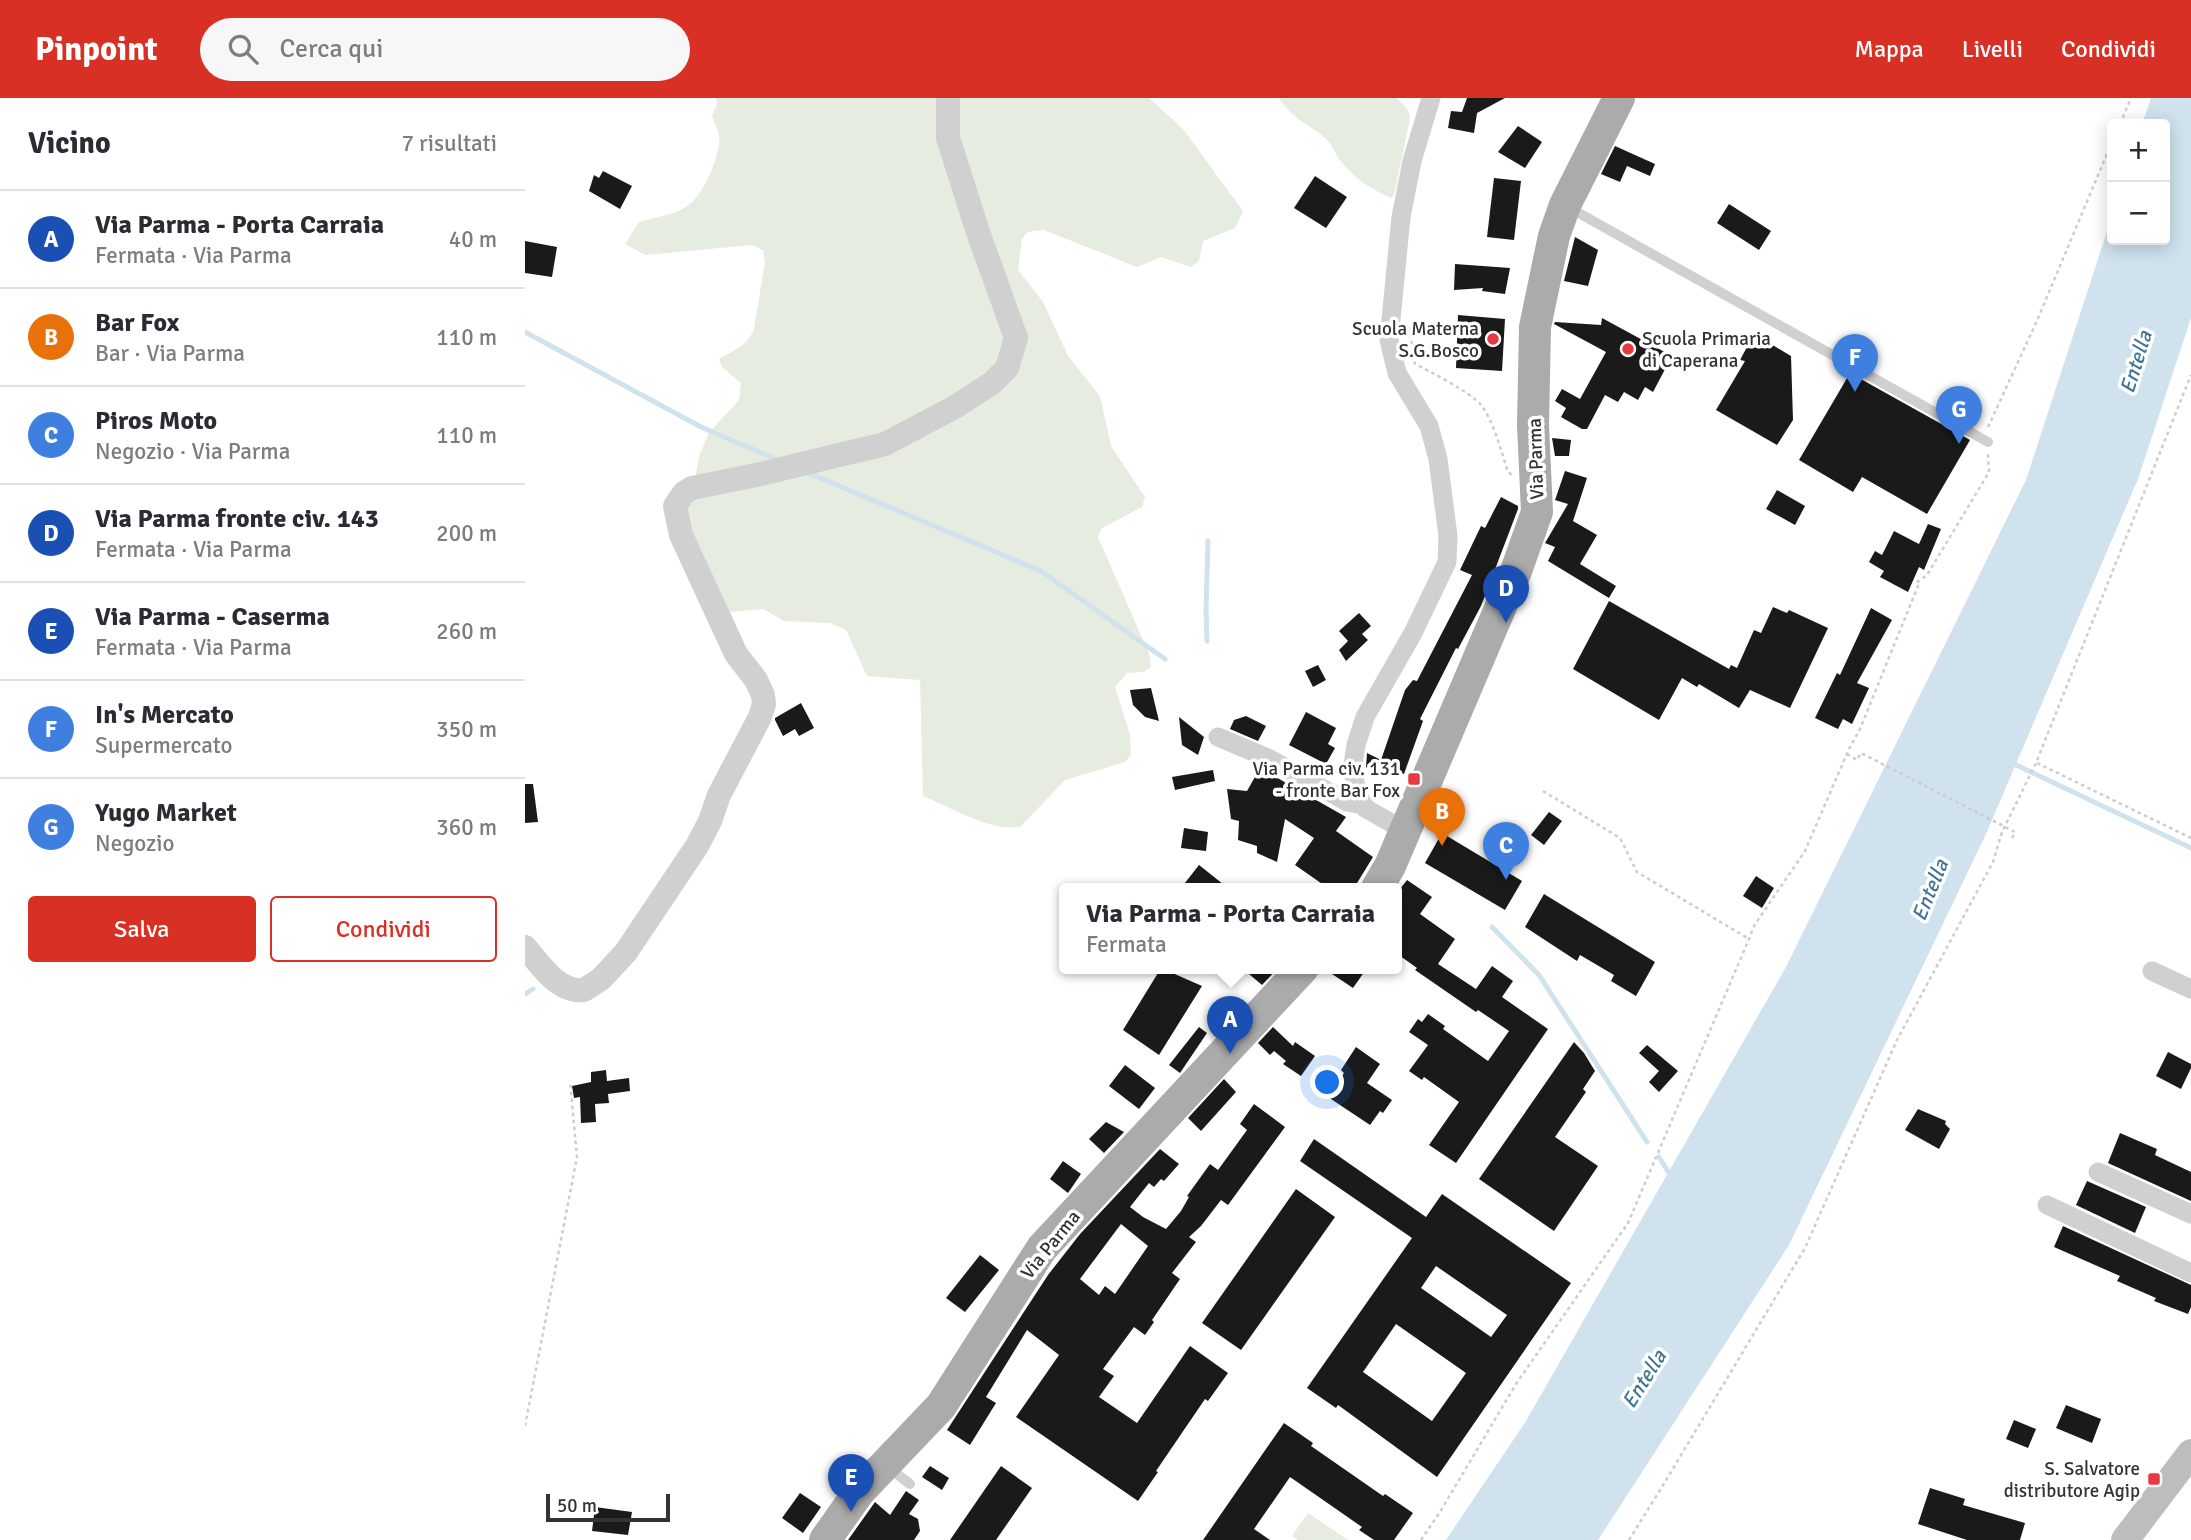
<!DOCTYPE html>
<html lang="it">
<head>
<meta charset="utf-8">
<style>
  :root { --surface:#fff; --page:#f7f7f7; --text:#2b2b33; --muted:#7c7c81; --line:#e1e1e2; --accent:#d93025 }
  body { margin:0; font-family:Signika,sans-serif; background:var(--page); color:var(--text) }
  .controls { position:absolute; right:21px; top:21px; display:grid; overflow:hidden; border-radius:7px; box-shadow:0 4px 18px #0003 }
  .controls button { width:63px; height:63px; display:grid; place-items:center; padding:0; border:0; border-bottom:2px solid var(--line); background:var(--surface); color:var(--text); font:35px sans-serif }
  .scale { position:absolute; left:21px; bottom:18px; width:124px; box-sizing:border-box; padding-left:7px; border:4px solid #333; border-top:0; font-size:19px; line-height:24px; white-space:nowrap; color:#333; -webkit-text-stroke:5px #fff; paint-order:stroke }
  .you { position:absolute; left:803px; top:985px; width:24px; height:24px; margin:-18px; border:5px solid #fff; border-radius:50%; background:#1a73e8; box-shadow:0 0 0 10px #1a73e833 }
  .badge { display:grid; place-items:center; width:46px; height:46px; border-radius:50%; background:var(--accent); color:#fff; font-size:23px; font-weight:700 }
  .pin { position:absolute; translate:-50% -58px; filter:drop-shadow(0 2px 4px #0008) }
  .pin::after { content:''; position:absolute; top:37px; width:24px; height:21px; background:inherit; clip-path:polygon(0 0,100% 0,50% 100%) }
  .popup { position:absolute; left:534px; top:785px; width:343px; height:91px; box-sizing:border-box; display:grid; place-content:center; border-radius:7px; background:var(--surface); filter:drop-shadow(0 2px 5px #0005); font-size:23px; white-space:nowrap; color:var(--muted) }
  .popup b { font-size:26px; color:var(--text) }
  .popup::after { content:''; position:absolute; left:50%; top:100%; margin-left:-14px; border:14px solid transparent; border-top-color:var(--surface) }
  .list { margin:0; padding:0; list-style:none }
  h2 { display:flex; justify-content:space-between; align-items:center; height:91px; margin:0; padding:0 28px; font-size:30px }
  h2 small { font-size:23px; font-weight:400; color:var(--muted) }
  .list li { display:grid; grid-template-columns:46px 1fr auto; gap:21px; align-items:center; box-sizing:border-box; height:98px; padding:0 28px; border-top:2px solid var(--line) }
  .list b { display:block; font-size:26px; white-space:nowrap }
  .list p { margin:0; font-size:23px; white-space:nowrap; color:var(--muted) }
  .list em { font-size:23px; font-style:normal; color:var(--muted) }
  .actions { display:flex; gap:14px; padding:21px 28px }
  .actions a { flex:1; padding:16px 0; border:2px solid var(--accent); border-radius:7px; text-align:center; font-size:24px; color:var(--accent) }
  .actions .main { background:var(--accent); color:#fff }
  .icon { flex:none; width:38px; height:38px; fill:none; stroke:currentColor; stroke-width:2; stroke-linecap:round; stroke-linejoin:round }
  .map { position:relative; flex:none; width:1666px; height:1442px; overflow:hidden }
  header { display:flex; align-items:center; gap:42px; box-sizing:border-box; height:98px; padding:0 35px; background:var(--accent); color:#fff }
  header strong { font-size:33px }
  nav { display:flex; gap:38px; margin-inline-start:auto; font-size:24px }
  .search { width:490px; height:63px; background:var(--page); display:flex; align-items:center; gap:18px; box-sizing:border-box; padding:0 24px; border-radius:38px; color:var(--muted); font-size:26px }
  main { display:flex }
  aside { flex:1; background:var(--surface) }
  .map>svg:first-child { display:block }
  .green { fill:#e6ecdf }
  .water { fill:#cfe2ee }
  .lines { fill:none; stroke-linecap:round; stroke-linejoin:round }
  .stream { stroke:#cfe2ee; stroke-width:5 }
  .building { fill:#1a1a1a; fill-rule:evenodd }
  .path { stroke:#cdcdcd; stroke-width:2.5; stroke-dasharray:3.5 3.5; stroke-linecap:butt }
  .service { stroke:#d0d0d0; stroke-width:10 }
  .minor { stroke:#d0d0d0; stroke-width:19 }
  .tertiary { stroke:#d0d0d0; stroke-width:24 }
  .secondary { stroke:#bdbdbd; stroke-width:28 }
  .primary { stroke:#ababab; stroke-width:32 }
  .poi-dot { fill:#e63946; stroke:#fff; stroke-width:2.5 }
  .labels { text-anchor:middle; stroke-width:7; stroke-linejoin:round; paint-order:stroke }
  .poi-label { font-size:19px; fill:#333; stroke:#fff; text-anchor:end }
  .street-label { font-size:19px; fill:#333; stroke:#fff }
  .water-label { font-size:21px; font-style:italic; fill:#3f7597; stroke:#fff }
</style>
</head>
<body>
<header>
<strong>Pinpoint</strong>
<div class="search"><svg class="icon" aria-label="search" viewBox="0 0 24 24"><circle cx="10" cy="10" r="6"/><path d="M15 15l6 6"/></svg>Cerca qui</div>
<nav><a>Mappa</a><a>Livelli</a><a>Condividi</a></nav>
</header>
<main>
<aside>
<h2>Vicino<small>7 risultati</small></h2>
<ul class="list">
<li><span class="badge" style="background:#1a4fb4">A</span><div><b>Via Parma - Porta Carraia</b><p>Fermata · Via Parma</p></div><em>40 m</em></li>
<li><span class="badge" style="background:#e8710a">B</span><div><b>Bar Fox</b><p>Bar · Via Parma</p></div><em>110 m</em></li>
<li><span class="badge" style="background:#3f7fe0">C</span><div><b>Piros Moto</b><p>Negozio · Via Parma</p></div><em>110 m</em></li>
<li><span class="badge" style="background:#1a4fb4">D</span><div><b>Via Parma fronte civ. 143</b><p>Fermata · Via Parma</p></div><em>200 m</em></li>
<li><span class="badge" style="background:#1a4fb4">E</span><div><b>Via Parma - Caserma</b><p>Fermata · Via Parma</p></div><em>260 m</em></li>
<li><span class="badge" style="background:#3f7fe0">F</span><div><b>In's Mercato</b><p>Supermercato</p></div><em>350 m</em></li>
<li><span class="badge" style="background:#3f7fe0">G</span><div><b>Yugo Market</b><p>Negozio</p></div><em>360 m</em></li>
</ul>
<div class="actions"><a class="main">Salva</a><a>Condividi</a></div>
</aside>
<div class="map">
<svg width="1666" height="1442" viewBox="0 0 1666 1442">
  <rect width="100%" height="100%" fill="#fff"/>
  <g class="green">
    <path d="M191,0H624L658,31L718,113L710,130L678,143L674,163L666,169L636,159L612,169L519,132L502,134L497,141L493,172L518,204L543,258L575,298L586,348L620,399L617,409L577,430L573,439L625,558L626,569L619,574L602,575L590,589L605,637L606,657L600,664L540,682L496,728C470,736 423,708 398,698L395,582L342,578L321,532L305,525L259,523L238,511L204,514L164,430L161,412L174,397L170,382L174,358L184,335L214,302L216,285L197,269L194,261C208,253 223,247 229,231L240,164L238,152L227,147L121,157L100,146L114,124C130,119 152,117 165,106C179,95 197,54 194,37C192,30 189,23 187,17L192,6Z"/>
    <path d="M754,0H871C878,6 885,11 885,21L869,97L866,100C846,91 828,80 814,61C809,54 806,44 799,39C781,24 768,22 754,0Z"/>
    <polygon points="783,1415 823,1442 773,1442 767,1438"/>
  </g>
  <polygon class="water" points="1626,0 1666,0 1666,220 1613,381 1461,736 1264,1147 1073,1442 921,1442 1001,1323 1261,869 1501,382 1587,118 1587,142 1640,142 1640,26 1617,26"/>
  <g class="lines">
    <g class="stream">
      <polyline points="0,234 176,329 253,362"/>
      <polyline points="281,374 516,473 640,561"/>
      <polyline points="682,543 681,512 683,443"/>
      <polyline points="1485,664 1666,750"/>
      <polyline points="967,829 1014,877 1122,1044"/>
      <polyline points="0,896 8,891"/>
      <polyline points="1134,1059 1147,1080"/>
    </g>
  </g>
  <g class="building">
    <polygon points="942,0 980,0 952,15 949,35 923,30 926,13 937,14"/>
    <polygon points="993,28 1017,44 1000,70 973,54"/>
    <polygon points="1090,48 1130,66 1125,78 1102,68 1095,84 1076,76"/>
    <polygon points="78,73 107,88 95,111 64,93 69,77 74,80"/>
    <polygon points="790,78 822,99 801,130 769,110"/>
    <polygon points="969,80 996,83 989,142 962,139"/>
    <polygon points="1204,106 1246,133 1234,152 1192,125"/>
    <polygon points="1050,139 1073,152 1063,188 1039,183"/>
    <polygon points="0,143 32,149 27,179 0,175"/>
    <polygon points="930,166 985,170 980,196 957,193 958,190 929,192"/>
    <polygon points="933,217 980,221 977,273 931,270"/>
    <polygon points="1077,220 1147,258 1128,294 1120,289 1113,302 1099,294 1093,304 1080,297 1062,331 1057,331 1036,319 1041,310 1030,303 1037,291 1055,301 1081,254 1029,226 1030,224 1076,227"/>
    <polygon points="1229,236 1266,258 1268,322 1252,347 1191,312 1220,263 1215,262"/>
    <polygon points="1325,275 1445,342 1402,416 1337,379 1328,394 1274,362"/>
    <polygon points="1027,340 1046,342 1044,358 1030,358"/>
    <polygon points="1040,373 1062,380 1048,423 1072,437 1055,466 1091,488 1084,500 1023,463 1030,449 1020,445 1043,406 1030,402"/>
    <polygon points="1252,392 1280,408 1270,427 1241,411"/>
    <polygon points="976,399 993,408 993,411 956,508 933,551 931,550 895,621 898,623 879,676 860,670 857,677 841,669 842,655 856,662 880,592 888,582 892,583 947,477 935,472 956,428 960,430"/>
    <polygon points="1403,426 1416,431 1399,472 1394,469 1383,494 1355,479 1359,473 1344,464 1350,453 1357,457 1369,433 1394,446"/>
    <polygon points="1084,503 1204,571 1206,567 1212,570 1229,532 1236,535 1248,509 1262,515 1264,512 1303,530 1265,610 1225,592 1214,610 1174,586 1172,589 1157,580 1134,622 1048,571"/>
    <polygon points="1346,510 1367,522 1332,585 1344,590 1327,626 1318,621 1313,631 1290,620 1312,575 1315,577"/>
    <polygon points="834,515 846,528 837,536 843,542 821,563 814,552 823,543 814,533"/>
    <polygon points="793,567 801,582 788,589 780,573"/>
    <polygon points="626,590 634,623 620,619 608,607 605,592"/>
    <polygon points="276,605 289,630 274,638 270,631 258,638 250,622 250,620"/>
    <polygon points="781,614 811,630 803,646 810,650 801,666 764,647"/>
    <polygon points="721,618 741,628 733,643 705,631 709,622"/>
    <polygon points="654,619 679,639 673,657 657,647"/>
    <polygon points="735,670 821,719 811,733 848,759 829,790 803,790 770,767 789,740 760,721 752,764 732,755 732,748 713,742 714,723 706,721 702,691 722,693"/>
    <polygon points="688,672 690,683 650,692 647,679"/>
    <polygon points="0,686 8,686 13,724 0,725"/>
    <polygon points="1024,714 1037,723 1019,747 1006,737"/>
    <polygon points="659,730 683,734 681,753 656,750"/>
    <polygon points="917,735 997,783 980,812 900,765"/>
    <polygon points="674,767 703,790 656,790"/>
    <polygon points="1231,778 1249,790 1237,810 1218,798"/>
    <polygon points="882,782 907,799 895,816 930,841 913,866 951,891 967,868 988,883 977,899 1023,931 931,1065 904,1047 934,1004 899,979 897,982 884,973 903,947 884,934 893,921 897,924 903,916 920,928 918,931 963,963 984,933 953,912 951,914 890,872 892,870 871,855 871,796"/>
    <polygon points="1019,796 1130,864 1111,898 1086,883 1089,877 1055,857 1052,863 1000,829"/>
    <polygon points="636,870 677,888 634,957 598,932"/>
    <polygon points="717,870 753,870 737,887"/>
    <polygon points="798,870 842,870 828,890"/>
    <polygon points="674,929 682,935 655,975 644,967"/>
    <polygon points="748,929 768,948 770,944 790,958 776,978 758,966 761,963 749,953 745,957 733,945"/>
    <polygon points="1049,944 1059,955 1070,973 1058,991 1061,994 1030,1039 1073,1068 1029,1133 954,1081"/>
    <polygon points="1122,947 1153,973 1134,994 1124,984 1134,973 1114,955"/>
    <polygon points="831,949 855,966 842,985 867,1002 858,1015 855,1013 845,1027 803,999 819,975 816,972"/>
    <polygon points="1643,954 1666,966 1666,970 1656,991 1631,978"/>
    <polygon points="600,967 630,990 614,1011 584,988"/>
    <polygon points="81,972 82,983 104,980 105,993 83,996 84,1005 70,1006 71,1024 56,1025 55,999 49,1000 47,988 66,984 66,974"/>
    <polygon points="699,981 711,994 676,1033 663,1020"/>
    <path d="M729,1006L760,1029L703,1107L696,1102L676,1128L664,1139L671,1144L647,1175L655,1181L627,1222L629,1224L620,1237L609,1229L578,1271L589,1278L574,1299L612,1325L665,1248L703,1275L683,1303L680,1301L631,1373L633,1374L613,1403L491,1319L534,1257L502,1232L461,1299L471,1305L445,1347L422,1332L523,1177L555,1136L635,1051L654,1066L639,1083L636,1081L629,1089L624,1085L605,1109L618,1119L641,1131L656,1113L664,1099L662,1098L685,1066L693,1072L722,1032L715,1026ZM596,1126L623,1148L590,1196L580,1188L574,1197L555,1181Z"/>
    <polygon points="1393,1011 1421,1023 1420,1026 1425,1031 1414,1051 1380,1032"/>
    <polygon points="581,1024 599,1034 579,1055 564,1041"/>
    <polygon points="1595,1035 1632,1051 1630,1057 1666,1074 1666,1103 1583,1065"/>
    <path d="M789,1041L901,1119L917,1096L1046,1185L912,1379L813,1307L811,1310L782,1290L887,1140L775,1063ZM911,1168L982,1217L966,1239L896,1190ZM871,1226L941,1275L907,1323L838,1274Z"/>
    <polygon points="538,1063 556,1076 543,1095 525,1081"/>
    <polygon points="1562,1083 1621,1109 1610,1135 1551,1107"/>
    <polygon points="771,1091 810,1119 716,1252 677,1225"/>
    <polygon points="1538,1128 1666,1187 1666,1209 1663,1216 1629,1203 1631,1200 1592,1183 1595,1178 1529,1149"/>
    <polygon points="455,1157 474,1172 440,1214 421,1200"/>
    <polygon points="1541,1307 1576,1321 1567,1345 1531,1330"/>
    <polygon points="1489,1322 1511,1331 1503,1350 1481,1341"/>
    <polygon points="759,1325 788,1345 786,1348 858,1398 860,1396 888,1415 869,1442 849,1442 834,1432 837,1429 765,1379 729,1431 745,1442 678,1442"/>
    <polygon points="405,1368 424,1380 417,1392 397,1379"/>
    <polygon points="476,1368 507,1390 471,1442 425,1442"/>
    <polygon points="1405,1390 1440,1401 1438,1407 1500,1425 1495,1442 1442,1442 1393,1426"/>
    <polygon points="381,1393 394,1402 384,1416 393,1421 395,1433 389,1442 323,1442 350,1404 365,1417"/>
    <polygon points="275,1395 296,1409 278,1435 257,1420"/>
    <polygon points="70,1409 107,1414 103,1437 67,1433"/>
  </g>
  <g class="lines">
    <g class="path">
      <polyline points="1595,26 1606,0"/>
      <path d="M884,229L890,266C906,274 945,294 956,307C968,321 977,356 983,374L987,377"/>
      <polyline points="1463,329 1511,225 1587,44"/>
      <polyline points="1322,656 1332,662 1336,655 1490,734 1487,740"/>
      <polyline points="1512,665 1666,740"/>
      <polyline points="1018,693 1095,740 1112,774 1224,841"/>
      <polyline points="0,1328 52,1059 45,983"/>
      <polyline points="896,1442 915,1414 991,1286 1103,1125 1224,841 1229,828 1280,753 1324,651 1335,631 1393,488 1391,485 1402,477 1464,374 1463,356"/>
      <polyline points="1104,1442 1140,1384 1280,1150 1372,942 1468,764 1477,734 1511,665 1666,277"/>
    </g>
    <g class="service">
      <polyline points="1043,109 1463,344"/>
      <polyline points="364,1370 385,1386"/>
    </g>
    <g class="minor">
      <polyline points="693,639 745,661 822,704 838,707"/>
      <polyline points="880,733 840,710 831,693 828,666 831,647 840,619 888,535 922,464 923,438 913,361 904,328 872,275 864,242 876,119 887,63 906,0"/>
      <polyline points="1627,873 1666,891"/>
      <polyline points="1573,1074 1666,1116"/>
      <polyline points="1522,1107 1666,1175"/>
    </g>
    <path class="tertiary" d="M0,849C16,867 33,895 59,892L76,881L101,854L172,748L185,723L194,697L235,619L239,606L238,597L231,582L211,556L156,437L150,408L159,395L167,390L231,377L360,346L430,309L467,285L482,270L491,240L454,137L423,40V0"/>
    <polyline class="secondary" points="1600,1442 1666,1355"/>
    <g class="primary">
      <polyline points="852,790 865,768 991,473 1012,414 1008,327 1010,229 1029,138 1040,107 1094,0"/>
      <polyline points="300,1442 334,1394 416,1308 517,1150 778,870"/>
    </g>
  </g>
  <g class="poi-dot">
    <circle cx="968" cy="241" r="7"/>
    <circle cx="1103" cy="251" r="7"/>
    <rect x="882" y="674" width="14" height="14" rx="3.5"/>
    <rect x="1622" y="1374" width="14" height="14" rx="3.5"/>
  </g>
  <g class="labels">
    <g class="poi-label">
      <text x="954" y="237">Scuola Materna<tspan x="954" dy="22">S.G.Bosco</tspan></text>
      <text x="1117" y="247" text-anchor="start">Scuola Primaria<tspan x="1117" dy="22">di Caperana</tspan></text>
      <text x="875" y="677">Via Parma civ. 131<tspan x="875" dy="22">- fronte Bar Fox</tspan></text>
      <text x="1615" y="1377">S. Salvatore<tspan x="1615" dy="22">distributore Agip</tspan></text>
    </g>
    <g class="street-label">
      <text transform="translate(1010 361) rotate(-92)" y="7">Via Parma</text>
      <text transform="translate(525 1146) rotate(-51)" y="7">Via Parma</text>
    </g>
    <g class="water-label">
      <text transform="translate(1611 264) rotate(-73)" y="7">Entella</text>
      <text transform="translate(1405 792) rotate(-68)" y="7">Entella</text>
      <text transform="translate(1119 1281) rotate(-58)" y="7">Entella</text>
    </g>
  </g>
</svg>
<div class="controls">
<button>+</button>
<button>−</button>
</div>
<div class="scale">50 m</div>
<div class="you"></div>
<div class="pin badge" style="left:705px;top:956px;background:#1a4fb4">A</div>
<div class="popup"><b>Via Parma - Porta Carraia</b>Fermata</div>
<div class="pin badge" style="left:917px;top:748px;background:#e8710a">B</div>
<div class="pin badge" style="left:981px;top:782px;background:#3f7fe0">C</div>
<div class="pin badge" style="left:981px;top:525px;background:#1a4fb4">D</div>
<div class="pin badge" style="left:326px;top:1414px;background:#1a4fb4">E</div>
<div class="pin badge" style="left:1330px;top:294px;background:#3f7fe0">F</div>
<div class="pin badge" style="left:1434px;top:346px;background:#3f7fe0">G</div>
</div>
</main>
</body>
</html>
